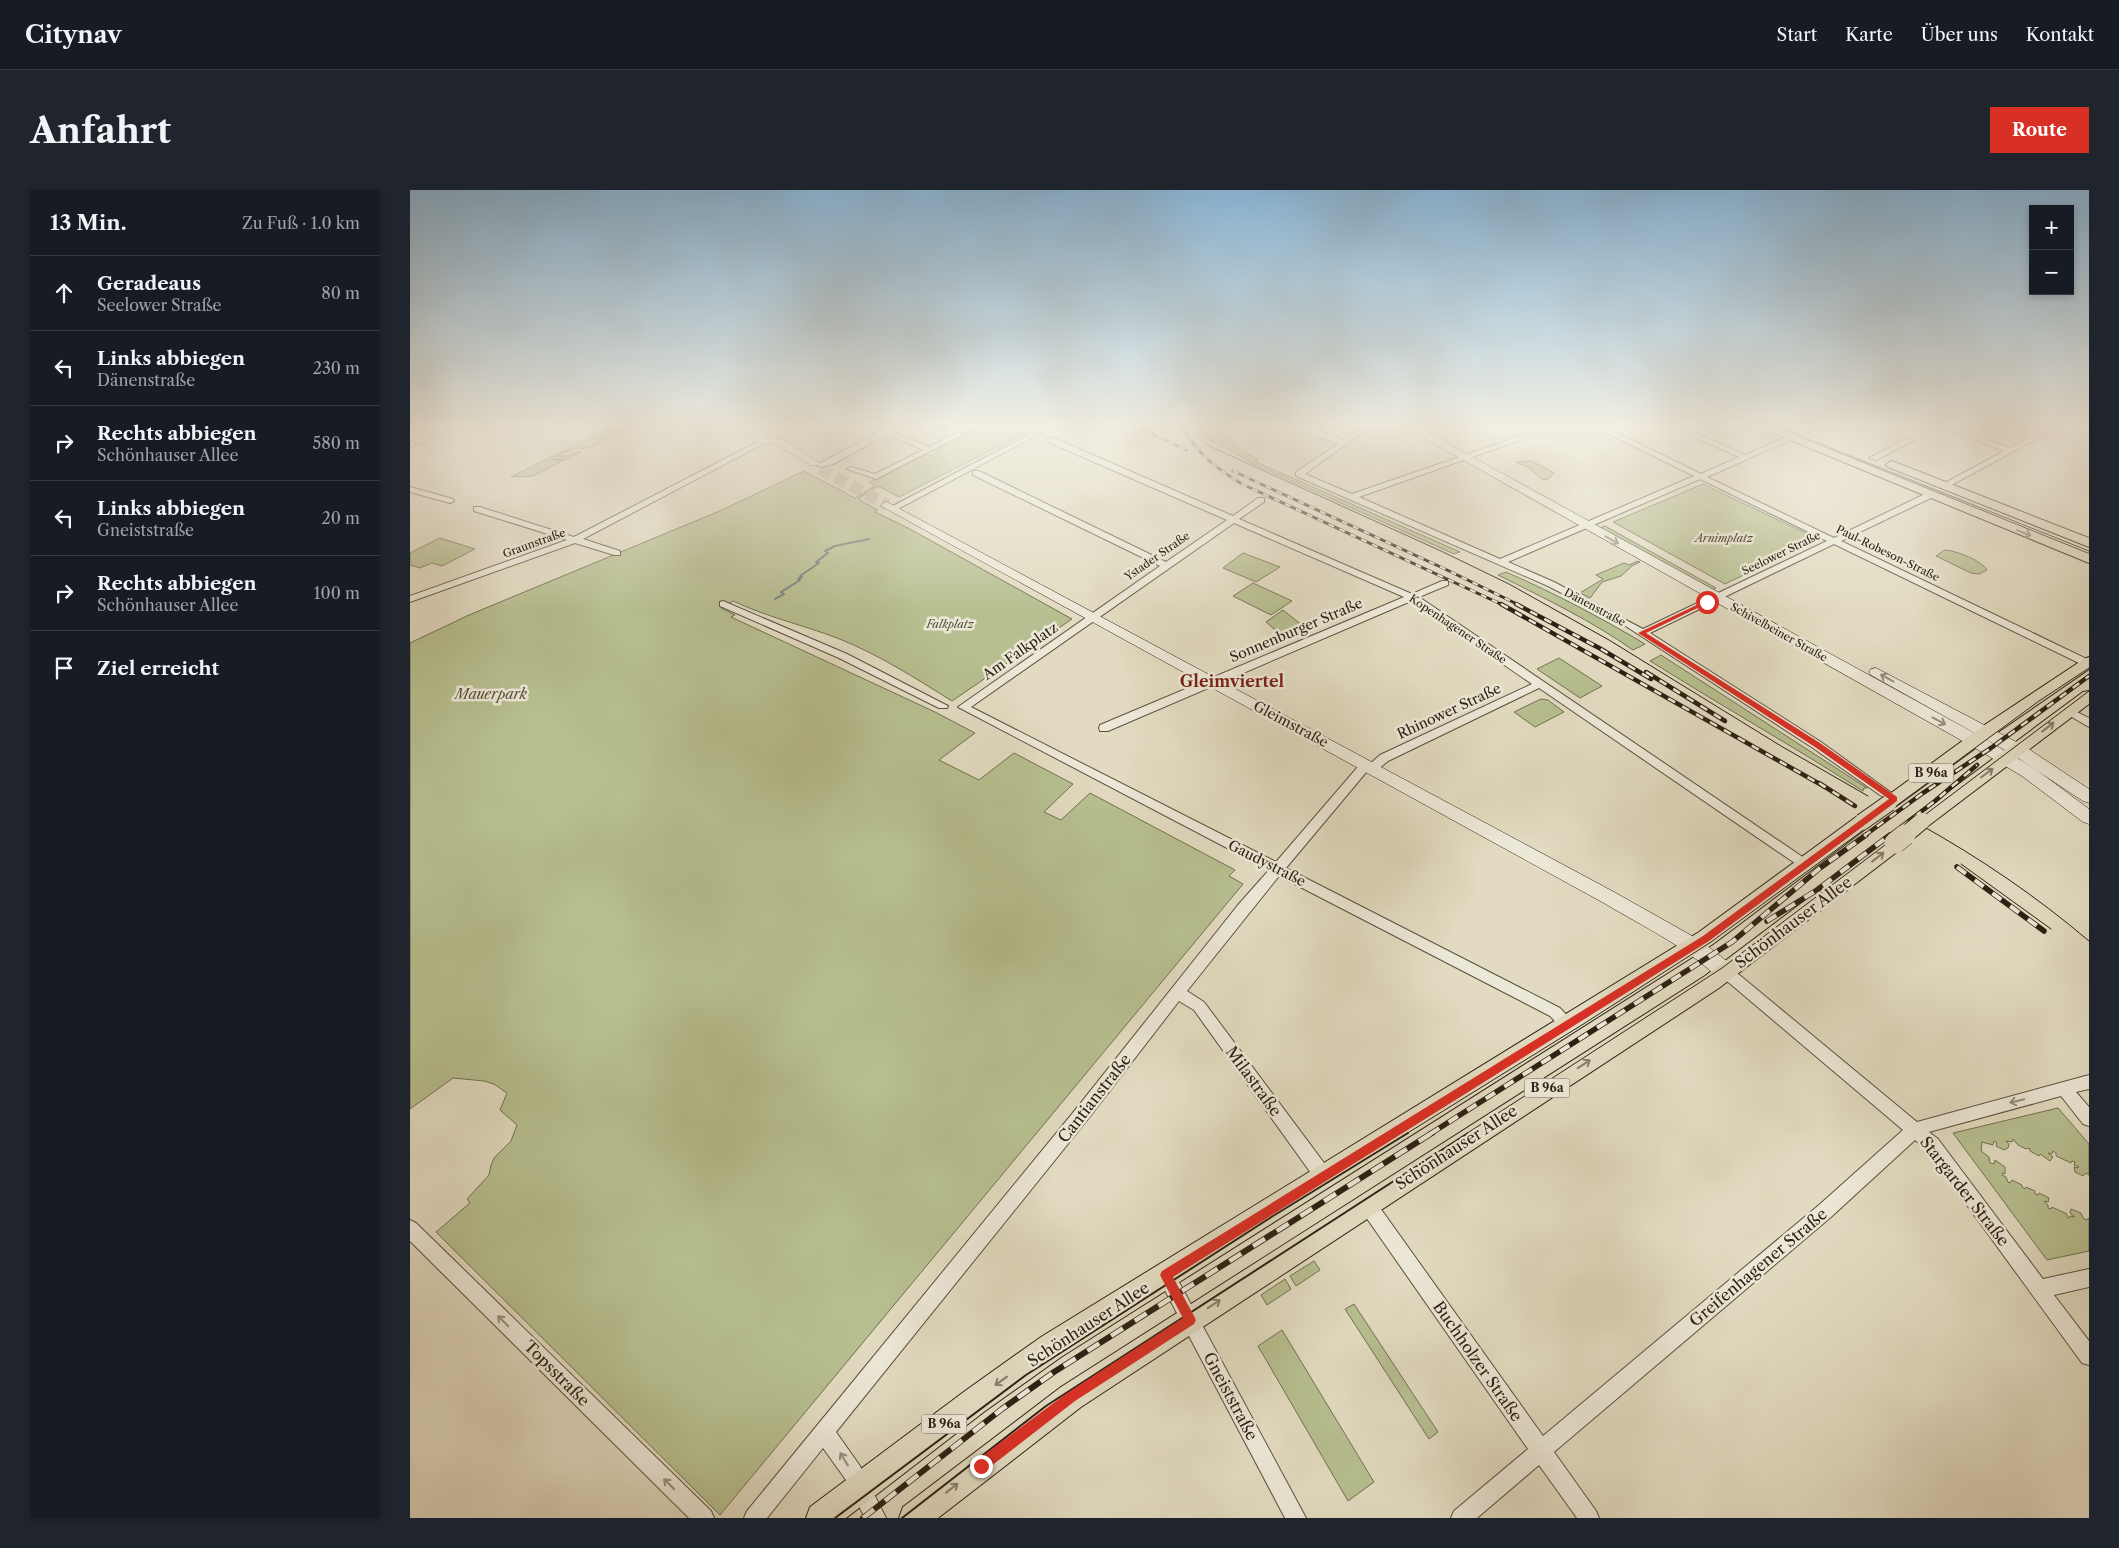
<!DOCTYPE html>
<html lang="de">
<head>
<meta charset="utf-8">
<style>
  :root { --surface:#171b24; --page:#20242c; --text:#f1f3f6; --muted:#9ea1a6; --line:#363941; --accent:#d93025 }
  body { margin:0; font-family:"Libre Caslon Text",serif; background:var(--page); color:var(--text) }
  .controls { position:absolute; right:15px; top:15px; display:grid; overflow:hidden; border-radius:0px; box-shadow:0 2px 8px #0003 }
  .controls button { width:45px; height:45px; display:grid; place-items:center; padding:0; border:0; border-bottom:1px solid var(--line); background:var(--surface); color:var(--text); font:25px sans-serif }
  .stop { position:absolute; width:15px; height:15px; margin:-11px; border:4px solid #d93025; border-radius:50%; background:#fff }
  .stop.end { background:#d93025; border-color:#fff; box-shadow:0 1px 5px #0008 }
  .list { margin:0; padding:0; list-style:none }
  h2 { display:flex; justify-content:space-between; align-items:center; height:65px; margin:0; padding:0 20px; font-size:21px }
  h2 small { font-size:16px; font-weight:400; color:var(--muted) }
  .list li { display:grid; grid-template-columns:32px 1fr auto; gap:15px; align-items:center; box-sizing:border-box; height:75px; padding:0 20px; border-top:1px solid var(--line) }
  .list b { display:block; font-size:19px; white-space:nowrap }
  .list p { margin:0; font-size:16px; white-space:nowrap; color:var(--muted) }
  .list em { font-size:16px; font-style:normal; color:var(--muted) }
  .icon { flex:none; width:28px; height:28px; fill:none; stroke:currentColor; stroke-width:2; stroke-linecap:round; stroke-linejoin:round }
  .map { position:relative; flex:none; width:1679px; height:1328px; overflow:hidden; border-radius:0px }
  header { display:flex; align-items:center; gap:30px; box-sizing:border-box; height:70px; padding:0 25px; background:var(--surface); border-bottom:1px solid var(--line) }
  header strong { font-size:24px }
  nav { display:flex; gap:28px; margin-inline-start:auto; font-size:18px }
  .intro { display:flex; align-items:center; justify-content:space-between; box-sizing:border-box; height:120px; padding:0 30px }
  h1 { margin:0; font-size:35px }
  .button { padding:12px 22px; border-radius:0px; background:var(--accent); color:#fff; font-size:18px; font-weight:700 }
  main { display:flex; gap:30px; padding:0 30px }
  aside { flex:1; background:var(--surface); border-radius:0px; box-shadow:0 2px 8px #0003 }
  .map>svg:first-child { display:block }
  .green { fill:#b7bf90; stroke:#727052 }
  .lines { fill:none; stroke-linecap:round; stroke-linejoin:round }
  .stream { stroke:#6f7c7a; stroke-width:2 }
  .secondary-tunnel { stroke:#beb69e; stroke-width:12; stroke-dasharray:12 5.5; stroke-linecap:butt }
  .street-casing { stroke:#5a503e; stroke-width:2 }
  .secondary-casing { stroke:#2d2113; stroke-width:1 }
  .primary-casing { stroke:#2d2113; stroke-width:2 }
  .street { fill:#ece8d7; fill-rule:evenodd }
  .secondary { fill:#ece8d7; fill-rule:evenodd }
  .primary { fill:#e2dbc1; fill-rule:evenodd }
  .tram-far1 { stroke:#2d2113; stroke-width:1 }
  .tram { stroke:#2d2113; stroke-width:2 }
  .rail-far3-casing { stroke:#2d2113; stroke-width:3 }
  .rail-far2-casing { stroke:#2d2113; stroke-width:4.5 }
  .rail-far1-casing { stroke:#2d2113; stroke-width:5.5 }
  .rail-casing { stroke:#2d2113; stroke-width:6 }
  .rail-far3 { stroke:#ece8d7; stroke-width:2; stroke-dasharray:6; stroke-linecap:butt }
  .rail-far2 { stroke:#ece8d7; stroke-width:2.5; stroke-dasharray:8; stroke-linecap:butt }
  .rail-far1 { stroke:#ece8d7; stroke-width:4; stroke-dasharray:11; stroke-linecap:butt }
  .rail { stroke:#ece8d7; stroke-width:4.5; stroke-dasharray:14; stroke-linecap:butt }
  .primary-bridge-far1-casing { stroke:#2d2113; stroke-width:18; stroke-linecap:butt }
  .primary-bridge-casing { stroke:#2d2113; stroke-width:22; stroke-linecap:butt }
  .primary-bridge-far1 { stroke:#e2dbc1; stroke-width:16 }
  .primary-bridge { stroke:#e2dbc1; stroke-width:21 }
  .oneway { stroke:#887e6a }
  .oneway2 { stroke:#968e7f }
  .route { fill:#d93025 }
  .labels { text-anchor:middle; stroke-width:5; stroke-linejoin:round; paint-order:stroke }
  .far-park-label { font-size:11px; font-style:italic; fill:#565038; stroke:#ece8d7 }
  .far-street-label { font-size:11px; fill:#2d2113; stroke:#ece8d7 }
  .shield { fill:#ece8d7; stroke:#665d4e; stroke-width:1 }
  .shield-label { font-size:12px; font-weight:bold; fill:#2d2113 }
  .street-label { font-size:14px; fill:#2d2113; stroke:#ece8d7 }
  .park-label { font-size:14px; font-style:italic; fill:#565038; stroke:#ece8d7 }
  .quarter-label { font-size:16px; font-weight:bold; fill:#7a1f14; stroke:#ece8d7 }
  .near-street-label { font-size:16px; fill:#2d2113; stroke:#ece8d7 }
</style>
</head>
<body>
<header>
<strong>Citynav</strong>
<nav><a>Start</a><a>Karte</a><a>Über uns</a><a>Kontakt</a></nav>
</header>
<div class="intro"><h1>Anfahrt</h1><a class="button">Route</a></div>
<main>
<aside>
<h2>13 Min.<small>Zu Fuß · 1.0 km</small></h2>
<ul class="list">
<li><svg class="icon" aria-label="ahead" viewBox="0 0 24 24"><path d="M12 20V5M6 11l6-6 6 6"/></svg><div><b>Geradeaus</b><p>Seelower Straße</p></div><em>80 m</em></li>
<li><svg class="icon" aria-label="left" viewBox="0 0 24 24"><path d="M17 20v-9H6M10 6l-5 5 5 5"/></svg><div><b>Links abbiegen</b><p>Dänenstraße</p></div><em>230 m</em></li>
<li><svg class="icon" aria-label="right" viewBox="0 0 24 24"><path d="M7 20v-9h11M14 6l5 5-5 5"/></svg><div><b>Rechts abbiegen</b><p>Schönhauser Allee</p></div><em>580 m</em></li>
<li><svg class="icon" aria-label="left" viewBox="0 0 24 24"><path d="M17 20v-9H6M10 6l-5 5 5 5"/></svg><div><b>Links abbiegen</b><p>Gneiststraße</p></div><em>20 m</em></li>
<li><svg class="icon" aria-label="right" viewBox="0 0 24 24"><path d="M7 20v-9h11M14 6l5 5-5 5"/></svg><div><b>Rechts abbiegen</b><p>Schönhauser Allee</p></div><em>100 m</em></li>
<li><svg class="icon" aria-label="arrive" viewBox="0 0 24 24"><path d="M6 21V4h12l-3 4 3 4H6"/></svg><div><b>Ziel erreicht</b></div></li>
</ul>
</aside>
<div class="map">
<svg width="1679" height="1328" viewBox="0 0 1679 1328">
  <rect width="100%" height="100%" fill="#e2dbc1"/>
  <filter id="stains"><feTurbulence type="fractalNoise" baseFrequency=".004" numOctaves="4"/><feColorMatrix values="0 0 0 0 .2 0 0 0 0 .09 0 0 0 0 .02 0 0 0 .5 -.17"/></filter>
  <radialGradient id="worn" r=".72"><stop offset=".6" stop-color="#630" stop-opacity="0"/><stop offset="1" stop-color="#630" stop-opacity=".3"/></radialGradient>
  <g class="green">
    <polygon points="205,236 223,236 182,257 172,259 171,257 146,265"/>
    <path d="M571,236H629L489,307L468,296L448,309L468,320L465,322L498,338L662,429L542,511C505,488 468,464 427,448C393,435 357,427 323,411L311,418L325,425L321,427L525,522L565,543L529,570L569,590L604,563L663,594L634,622L651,630L680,603L825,680L819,686L833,694L310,1325L26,1042L60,1013L57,1009L79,985L81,975L84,968L101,951L107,935L90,920L97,903L84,894L74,891L43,888L0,919V453L59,425L312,320L394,281L445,308L465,296L459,292L516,264L520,266L531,259L530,257Z"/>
    <polygon points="784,236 805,236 831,261 848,269 844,271 1050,362 1044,364 842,273 801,249"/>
    <polygon points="170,261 170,262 156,270 142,269 150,271 154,270 123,286 101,287 143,266 158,266"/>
    <polygon points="1122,271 1144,283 1137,290 1132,289 1118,277 1106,272"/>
    <polygon points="1293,294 1408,349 1315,394 1203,332"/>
    <polygon points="1195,336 1306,398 1299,402 1187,339"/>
    <polygon points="30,348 65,359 32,376 22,373 10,378 0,375 0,363"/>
    <path d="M1535,360C1547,361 1571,370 1577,380L1569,384L1561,383L1526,366Z"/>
    <polygon points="833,363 870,377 846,392 813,378"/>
    <polygon points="1228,371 1230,372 1222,376 1211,386 1192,392 1180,408 1170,403 1193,389 1186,385 1214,373 1219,375"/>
    <path d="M1096,382C1144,403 1190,427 1235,454L1223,460C1182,431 1134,408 1088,385Z"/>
    <polygon points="843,393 882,411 861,425 823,406"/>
    <polygon points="873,420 898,440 876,449 856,432"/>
    <path d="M1251,465L1457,598H1454L1453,601C1383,556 1310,515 1240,471Z"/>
    <polygon points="1149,468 1192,496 1170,508 1127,479"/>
    <polygon points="1131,509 1138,510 1154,522 1125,537 1104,522"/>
    <polygon points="1648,918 1679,954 1679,985 1676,983 1673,986 1665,982 1664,977 1668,978 1669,977 1664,975 1665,972 1662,971 1661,973 1646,966 1646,963 1643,961 1642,964 1638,963 1643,967 1640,971 1630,964 1629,966 1620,961 1620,959 1617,958 1616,959 1608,955 1603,949 1602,952 1596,951 1599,954 1598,958 1594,960 1586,956 1587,953 1584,951 1583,955 1572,952 1571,961 1579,967 1580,973 1584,974 1585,970 1595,977 1595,984 1593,983 1592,985 1596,987 1598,992 1600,993 1602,990 1612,995 1612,997 1615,999 1616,997 1625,1001 1625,1004 1628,1005 1629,1003 1639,1008 1638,1012 1634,1011 1638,1015 1638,1018 1641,1019 1642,1017 1657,1024 1657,1027 1659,1028 1660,1026 1665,1027 1660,1023 1661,1019 1671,1023 1673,1028 1676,1030 1679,1028 1679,1061 1637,1070 1543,943"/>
    <polygon points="904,1071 910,1080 886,1096 880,1086"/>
    <polygon points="875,1089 881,1099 857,1115 851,1105"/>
    <polygon points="944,1114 1028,1242 1019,1249 935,1119"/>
    <polygon points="872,1140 964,1292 938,1311 848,1156"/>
  </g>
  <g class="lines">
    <polyline class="stream" points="365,409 374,404 371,402 390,390 388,389 392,387 390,386 409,373 406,372 418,363 415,361 425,356 459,349"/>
    <polyline class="secondary-tunnel" points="410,279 477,315"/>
    <defs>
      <g id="street">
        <polygon points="37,236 47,236 0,257 0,252"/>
        <polygon points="378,236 387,236 173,349 210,361 210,365 204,365 165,353 0,412 0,406 157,350 64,321 64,317 70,317 164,347"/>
        <polygon points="480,236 489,236 483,241 519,257 560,236 569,236 466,289 437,279 441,277 465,284 513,260 478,244 423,274 411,277 407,275"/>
        <polygon points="635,236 644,236 486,320 479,318"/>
        <path d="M953,236H961L895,284L942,304L1139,236H1150L949,307L1090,369L1284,286L1183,236H1193L1291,284L1329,267L1261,236H1271L1335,265L1402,236H1412L1297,287L1424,348L1517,303H1523V307L1431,351L1679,470V476L1673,475L1424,354L1240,443L1411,552L1490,609L1484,613L1480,612L1403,558L1214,435L1138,396L886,286V282L928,254L903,245V241H909L933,250ZM1290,289L1417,351L1233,439L1144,392L1098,372Z"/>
        <polygon points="1530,236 1541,236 1600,258 1641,236 1650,236 1536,298 1532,296 1533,294 1594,261"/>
        <polygon points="1672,236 1679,236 1679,240"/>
        <path d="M638,248H644L823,326L848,308H854V312L829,329L1002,404L1032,391H1038V395L1009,407L1400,672L1402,675L1400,678H1392L1129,498L978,571L966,581L958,580L876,678L1150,818L1166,835L1164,839C1154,843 1147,833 1140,826L869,686L777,801L794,812L920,981L922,987L920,993L914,995L908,993L784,820L769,811L678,929L426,1242L450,1276L476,1328H455L436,1290L413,1258L357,1328H334L337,1321L666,919L828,715L859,680L548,517L750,376L563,285V281H569L756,372L817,330L638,252ZM824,333L994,407L690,535L689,538L690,541H698L1001,411L1122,494L970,565L961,573L956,571L952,572L866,672L561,517Z"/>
        <polygon points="1496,249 1503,251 1466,270 1459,268"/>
        <polygon points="0,297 43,309 44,311 40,313 0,302"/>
        <polygon points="313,411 437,464 538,516 537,518 529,518 429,468 310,416 310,412"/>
        <polygon points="1659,518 1679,528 1679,537 1655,523 1654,521"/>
        <polygon points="1316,776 1321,778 1507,932 1679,885 1679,899 1666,902 1679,917 1679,936 1673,934 1651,906 1519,942 1528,949 1633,1089 1679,1079 1679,1097 1644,1105 1679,1151 1679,1175 1672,1173 1516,959 1505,950 1421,1027 1144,1262 1186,1321 1189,1328 1167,1328 1129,1275 1067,1328 1041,1328 1044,1321 1118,1259 951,1020 949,1014 951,1008 957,1006 963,1008 1133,1246 1409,1015 1493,940 1311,786 1309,782 1311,778"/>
        <polygon points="0,1030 6,1033 301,1321 304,1328 279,1328 0,1051"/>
        <polygon points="756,1076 762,1079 896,1328 875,1328 750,1091 747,1085 750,1079"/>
      </g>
      <g id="secondary">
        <polygon points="326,236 339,236 358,248 372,249 410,273 409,275 401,275 366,254 352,253"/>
        <polygon points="993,236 1006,236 1577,550 1624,578 1679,619 1679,634 1673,632 1612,586 1565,558"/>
        <path d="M477,312L1204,702L1291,751L1323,776L1326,782L1323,788C1311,792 1305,785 1296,777C1265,751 1227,733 1192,712L473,317L471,315L473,313Z"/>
        <polygon points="1466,478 1614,556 1679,599 1679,613 1673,611 1602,564 1461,485 1459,482 1461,479"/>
      </g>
      <g id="primary">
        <polygon points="1346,236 1362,236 1679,364 1679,373"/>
        <polygon points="1482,271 1679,348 1679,357 1478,277 1476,275 1478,273"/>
        <polygon points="1679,467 1679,479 1582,546 1485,617 1479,619 1473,617 1470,613 1473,609 1570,538 1674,469"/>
        <polygon points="1679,501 1679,514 1518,636 1512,638 1506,636 1503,631 1506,626 1673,502"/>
        <polygon points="1452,625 1458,627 1461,632 1458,637 1303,754 651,1167 575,1221 436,1328 396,1328 400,1317 555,1201 631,1147 1289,742 1446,627"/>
        <polygon points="1485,646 1492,648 1494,653 1492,658 1309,798 671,1217 528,1328 489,1328 493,1317 651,1197 1295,786 1478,648"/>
      </g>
    </defs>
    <use href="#street" class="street-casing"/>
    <use href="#secondary" class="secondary-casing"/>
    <use href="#primary" class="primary-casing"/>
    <use href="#street" class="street"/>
    <use href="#secondary" class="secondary"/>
    <use href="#primary" class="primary"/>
    <g class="tram-far1">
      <polyline points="752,236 766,243"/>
      <polyline points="780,236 805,254"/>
      <polyline points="1366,236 1679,361"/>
      <polyline points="795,254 1031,361 1099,394 1199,450 1371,556 1458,606"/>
      <path d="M1509,634C1570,668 1626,706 1679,751"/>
      <polyline points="1551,674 1641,739"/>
      <polyline points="996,944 1175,833 1301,752 1629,511 1679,478"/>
      <polyline points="1056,944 1312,778 1679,501"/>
    </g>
    <g class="tram">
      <polyline points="425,1328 616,1185 863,1026 998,943"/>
      <polyline points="492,1328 636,1216 1058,943"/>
    </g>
    <defs>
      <g id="rail-far3">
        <polyline points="726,236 776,260"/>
        <path d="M772,236C786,263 807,279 832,294L1093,415"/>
        <polyline points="823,281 1035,379 1109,415"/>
      </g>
      <g id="rail-far2">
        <polyline points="1091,414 1415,597"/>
        <polyline points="1106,414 1191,459 1241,489"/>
        <polyline points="1236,482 1315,531"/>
        <polyline points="1409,593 1445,616"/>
        <polyline points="1454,646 1513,603 1581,558 1679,486"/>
        <polyline points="1479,646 1525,611 1567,575"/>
      </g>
      <g id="rail-far1">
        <polyline points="1547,677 1634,741"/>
        <polyline points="1357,731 1407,700 1480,645"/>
        <polyline points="1020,944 1322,752 1410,678 1456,645"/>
      </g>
      <polyline id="rail" points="453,1328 592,1219 644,1182 1022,943"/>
    </defs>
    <use href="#rail-far3" class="rail-far3-casing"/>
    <use href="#rail-far2" class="rail-far2-casing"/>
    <use href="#rail-far1" class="rail-far1-casing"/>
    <use href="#rail" class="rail-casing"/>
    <use href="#rail-far3" class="rail-far3"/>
    <use href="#rail-far2" class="rail-far2"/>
    <use href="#rail-far1" class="rail-far1"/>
    <use href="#rail" class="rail"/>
    <defs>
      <g id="primary-bridge-far1">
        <polyline points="1452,632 1479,613"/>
        <polyline points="1494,646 1512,631"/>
      </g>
      <polyline id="primary-bridge" points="1485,653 1495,645"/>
    </defs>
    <use href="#primary-bridge-far1" class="primary-bridge-far1-casing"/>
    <use href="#primary-bridge" class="primary-bridge-casing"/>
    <use href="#primary-bridge-far1" class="primary-bridge-far1"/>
    <use href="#primary-bridge" class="primary-bridge"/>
  </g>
  <defs><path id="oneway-shaft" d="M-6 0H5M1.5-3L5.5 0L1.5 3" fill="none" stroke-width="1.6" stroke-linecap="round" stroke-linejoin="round" transform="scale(1.25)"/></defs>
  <g class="oneway">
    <use href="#oneway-shaft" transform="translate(1614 343) rotate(22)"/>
    <use href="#oneway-shaft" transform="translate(1638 537) rotate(-38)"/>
    <use href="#oneway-shaft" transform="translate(1577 583) rotate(-37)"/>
    <use href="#oneway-shaft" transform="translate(1468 667) rotate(-38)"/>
    <use href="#oneway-shaft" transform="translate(1174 874) rotate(-33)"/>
    <use href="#oneway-shaft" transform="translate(804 1114) rotate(-33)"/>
    <use href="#oneway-shaft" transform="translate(591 1191) rotate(144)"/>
    <use href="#oneway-shaft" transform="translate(542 1298) rotate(-38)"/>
  </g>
  <g class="oneway2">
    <use href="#oneway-shaft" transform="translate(1202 350) rotate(29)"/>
    <use href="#oneway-shaft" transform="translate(1477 488) rotate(-151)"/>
    <use href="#oneway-shaft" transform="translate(1529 531) rotate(28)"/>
    <use href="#oneway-shaft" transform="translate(1607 911) rotate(166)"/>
    <use href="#oneway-shaft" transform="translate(93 1131) rotate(-135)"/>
    <use href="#oneway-shaft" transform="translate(434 1269) rotate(-121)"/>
    <use href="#oneway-shaft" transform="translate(259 1294) rotate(-135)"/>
  </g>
  <linearGradient id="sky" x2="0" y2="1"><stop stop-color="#89b6d8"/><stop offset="0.56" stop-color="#f2efe3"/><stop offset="1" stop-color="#f2efe3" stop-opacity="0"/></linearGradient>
  <rect width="1679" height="422" fill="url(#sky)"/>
  <polygon class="route" points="1295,411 1300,412 1236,443 1410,553 1487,607 1487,611 1299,751 763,1087 784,1126 786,1130 784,1134 665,1211 576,1280 571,1282 566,1280 565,1276 566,1271 657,1203 773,1128 752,1089 750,1085 752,1081 1293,746 1479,609 1405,557 1228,443"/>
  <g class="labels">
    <g class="far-park-label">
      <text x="1314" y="352">Arnimplatz</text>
      <text x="540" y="438">Falkplatz</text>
    </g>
    <g class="far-street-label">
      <text transform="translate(124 353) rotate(-20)" y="4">Graunstraße</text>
      <text transform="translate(1371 363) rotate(-26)" y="4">Seelower Straße</text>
      <text transform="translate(1478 363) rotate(26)" y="4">Paul-Robeson-Straße</text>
      <text transform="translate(747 366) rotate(-35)" y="4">Ystader Straße</text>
      <text transform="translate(1185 417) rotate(28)" y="4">Dänenstraße</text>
      <text transform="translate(1048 439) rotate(34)" y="4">Kopenhagener Straße</text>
      <text transform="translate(1369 442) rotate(29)" y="4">Schivelbeiner Straße</text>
    </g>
    <g class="shield">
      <rect x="1498.5" y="573.5" width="45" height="19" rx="4"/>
      <rect x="1114.5" y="888.5" width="45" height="19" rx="4"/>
      <rect x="511.5" y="1224.5" width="45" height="19" rx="4"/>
    </g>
    <g class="shield-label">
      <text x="1521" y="587">B 96a</text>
      <text x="1137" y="902">B 96a</text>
      <text x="534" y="1238">B 96a</text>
    </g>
    <g class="street-label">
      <text transform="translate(886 440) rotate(-23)" y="5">Sonnenburger Straße</text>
      <text transform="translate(610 461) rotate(-35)" y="5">Am Falkplatz</text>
      <text transform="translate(1039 521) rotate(-25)" y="5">Rhinower Straße</text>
      <text transform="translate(881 534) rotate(28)" y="5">Gleimstraße</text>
      <text transform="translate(857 673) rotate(27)" y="5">Gaudystraße</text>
    </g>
    <g class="park-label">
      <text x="81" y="509">Mauerpark</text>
    </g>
    <g class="quarter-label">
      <text x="822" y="497">Gleimviertel</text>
    </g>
    <g class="near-street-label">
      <text transform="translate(1383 732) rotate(-37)" y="6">Schönhauser Allee</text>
      <text transform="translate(844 891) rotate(54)" y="6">Milastraße</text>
      <text transform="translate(684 908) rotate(-52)" y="6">Cantianstraße</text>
      <text transform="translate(1046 957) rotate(-33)" y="6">Schönhauser Allee</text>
      <text transform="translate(1555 1001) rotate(52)" y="6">Stargarder Straße</text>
      <text transform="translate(1348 1077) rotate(-40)" y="6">Greifenhagener Straße</text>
      <text transform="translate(678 1134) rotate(-33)" y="6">Schönhauser Allee</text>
      <text transform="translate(1068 1171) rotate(55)" y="6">Buchholzer Straße</text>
      <text transform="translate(147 1183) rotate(45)" y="6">Topsstraße</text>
      <text transform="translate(821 1206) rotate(62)" y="6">Gneiststraße</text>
    </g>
  </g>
  <rect width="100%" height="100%" filter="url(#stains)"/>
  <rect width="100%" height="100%" fill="url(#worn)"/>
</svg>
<div class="controls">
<button>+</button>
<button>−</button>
</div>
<div class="stop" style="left:1297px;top:412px"></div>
<div class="stop end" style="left:571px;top:1276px"></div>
</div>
</main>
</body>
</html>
